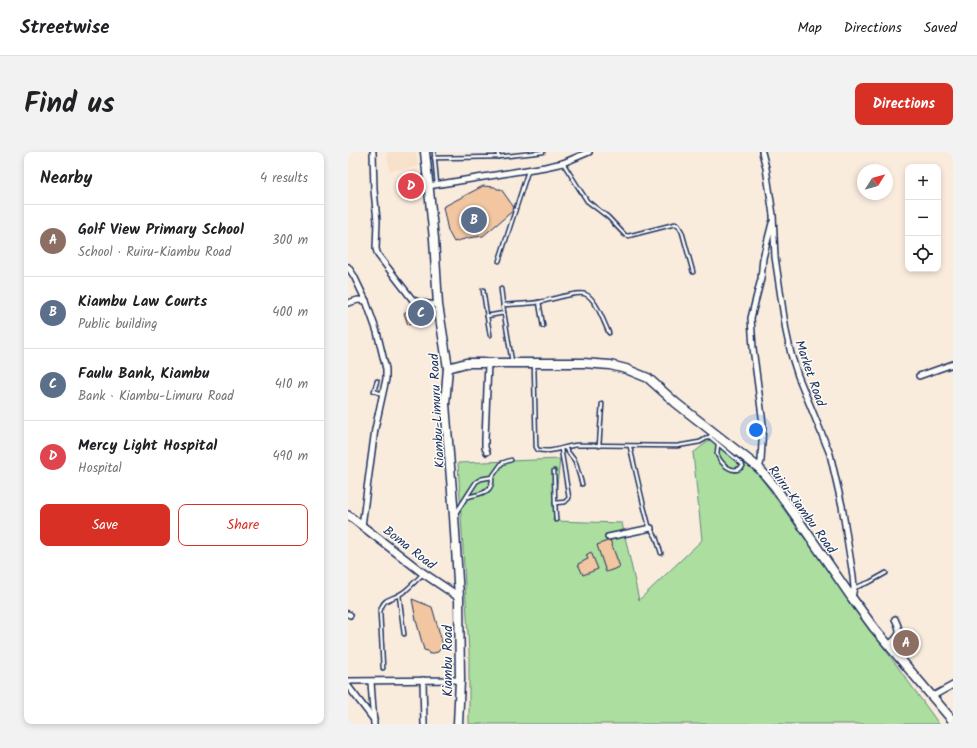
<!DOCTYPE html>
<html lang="en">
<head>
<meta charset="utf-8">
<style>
  :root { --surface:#fff; --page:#f2f2f2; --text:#202124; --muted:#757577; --line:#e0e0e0; --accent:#d93025 }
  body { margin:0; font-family:Kalam,sans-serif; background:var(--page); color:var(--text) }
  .controls { position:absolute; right:12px; top:12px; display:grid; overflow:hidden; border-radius:8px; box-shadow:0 2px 6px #0003 }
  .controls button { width:36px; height:36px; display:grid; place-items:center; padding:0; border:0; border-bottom:1px solid var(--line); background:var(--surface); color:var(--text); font:20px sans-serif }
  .compass { position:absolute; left:509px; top:12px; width:36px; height:36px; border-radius:50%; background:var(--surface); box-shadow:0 2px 6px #0003; rotate:53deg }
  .you { position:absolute; left:408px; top:278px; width:14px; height:14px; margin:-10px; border:3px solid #fff; border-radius:50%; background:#1a73e8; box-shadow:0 0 0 6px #1a73e833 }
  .badge { display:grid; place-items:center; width:26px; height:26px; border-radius:50%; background:var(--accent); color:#fff; font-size:13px; font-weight:700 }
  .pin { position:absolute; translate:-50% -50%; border:2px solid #fff; box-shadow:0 1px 4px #0006 }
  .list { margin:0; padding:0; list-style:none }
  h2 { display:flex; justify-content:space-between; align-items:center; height:52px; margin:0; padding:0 16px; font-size:17px }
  h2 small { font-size:13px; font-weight:400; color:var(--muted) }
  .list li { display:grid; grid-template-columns:26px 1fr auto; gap:12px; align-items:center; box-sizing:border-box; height:72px; padding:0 16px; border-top:1px solid var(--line) }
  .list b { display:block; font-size:15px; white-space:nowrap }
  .list p { margin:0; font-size:13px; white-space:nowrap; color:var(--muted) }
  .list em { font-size:13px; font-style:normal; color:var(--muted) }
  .actions { display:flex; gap:8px; padding:12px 16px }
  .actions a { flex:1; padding:9px 0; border:1px solid var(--accent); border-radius:8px; text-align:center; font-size:14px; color:var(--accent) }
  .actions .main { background:var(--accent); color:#fff }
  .icon { flex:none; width:22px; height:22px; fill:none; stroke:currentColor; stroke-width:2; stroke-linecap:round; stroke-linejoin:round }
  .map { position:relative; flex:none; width:605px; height:572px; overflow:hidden; border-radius:8px }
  header { display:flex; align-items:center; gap:24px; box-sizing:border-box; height:56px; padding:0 20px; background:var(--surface); border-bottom:1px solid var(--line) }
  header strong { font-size:19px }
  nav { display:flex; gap:22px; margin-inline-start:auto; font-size:14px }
  .intro { display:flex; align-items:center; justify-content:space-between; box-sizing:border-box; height:96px; padding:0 24px }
  h1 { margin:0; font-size:28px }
  .button { padding:10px 18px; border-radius:8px; background:var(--accent); color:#fff; font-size:14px; font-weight:700 }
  main { display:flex; gap:24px; padding:0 24px }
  aside { flex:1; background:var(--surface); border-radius:8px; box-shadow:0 2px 6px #0003 }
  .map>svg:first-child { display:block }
  .built { fill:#f8e1cb }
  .green { fill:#abde9f; stroke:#63867e }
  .building { fill:#f2c6a1; stroke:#1b2f5e }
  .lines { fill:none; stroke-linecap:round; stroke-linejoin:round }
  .service-casing { stroke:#1b2f5e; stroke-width:5.5 }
  .minor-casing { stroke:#1b2f5e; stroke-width:8 }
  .secondary-casing { stroke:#1b2f5e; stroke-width:10 }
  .primary-casing { stroke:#1b2f5e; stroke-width:11 }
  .trunk-casing { stroke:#1b2f5e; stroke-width:11 }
  .service { stroke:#fdfcf7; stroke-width:2.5 }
  .minor { stroke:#fdfcf7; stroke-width:5 }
  .secondary { stroke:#fdfcf7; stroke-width:7 }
  .primary { stroke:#fdfcf7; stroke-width:8 }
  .trunk { stroke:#fdfcf7; stroke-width:8 }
  .labels { text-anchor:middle; stroke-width:3; stroke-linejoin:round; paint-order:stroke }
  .street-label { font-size:13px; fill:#1b2f5e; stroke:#fdfcf7 }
</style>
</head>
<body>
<header>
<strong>Streetwise</strong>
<nav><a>Map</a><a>Directions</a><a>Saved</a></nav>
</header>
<div class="intro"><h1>Find us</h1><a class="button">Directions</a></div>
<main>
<aside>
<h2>Nearby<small>4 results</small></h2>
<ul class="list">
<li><span class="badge" style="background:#8d6e63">A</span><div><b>Golf View Primary School</b><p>School · Ruiru-Kiambu Road</p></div><em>300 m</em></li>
<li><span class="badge" style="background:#5c6f8a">B</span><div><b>Kiambu Law Courts</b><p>Public building</p></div><em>400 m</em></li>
<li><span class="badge" style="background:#5c6f8a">C</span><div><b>Faulu Bank, Kiambu</b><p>Bank · Kiambu-Limuru Road</p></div><em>410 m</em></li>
<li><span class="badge" style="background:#e0444e">D</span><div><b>Mercy Light Hospital</b><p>Hospital</p></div><em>490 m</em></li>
</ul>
<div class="actions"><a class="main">Save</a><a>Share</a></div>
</aside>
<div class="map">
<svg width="605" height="572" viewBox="0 0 605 572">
  <rect width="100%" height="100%" fill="#faecdd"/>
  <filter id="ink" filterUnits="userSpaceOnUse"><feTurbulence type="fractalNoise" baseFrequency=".025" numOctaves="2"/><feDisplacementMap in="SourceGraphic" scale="8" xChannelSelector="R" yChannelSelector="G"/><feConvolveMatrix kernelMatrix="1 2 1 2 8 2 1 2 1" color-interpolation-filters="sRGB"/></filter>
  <g filter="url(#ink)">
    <g class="built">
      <polygon points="39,0 68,0 70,15 41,19"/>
      <polygon points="70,17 73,41 55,43 53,27 63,25 63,18"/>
    </g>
    <polygon class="green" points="366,285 411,323 591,572 121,572 121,500 110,311 212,307 205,369 274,371 291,448 354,388 345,301"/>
    <g class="building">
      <polygon points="135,34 147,35 149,37 153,37 167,57 135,84 120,86 106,90 100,79 95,55"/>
      <polygon points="79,153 81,161 80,165 66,171 60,173 56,161 65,154"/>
      <polygon points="262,388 272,415 258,420 249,393"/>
      <polygon points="243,400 250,417 235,423 230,412 240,407 238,403"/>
      <polygon points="64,447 84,455 95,493 90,500 81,502 80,499 76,498 68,468"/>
    </g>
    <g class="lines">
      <defs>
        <g id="service">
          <polyline points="86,0 89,33"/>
          <polyline points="150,0 150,5"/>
          <polyline points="86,6 150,5 195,0"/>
          <polyline points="215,11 239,49 260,65 277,83 280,84 327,72 330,73 334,80 345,120"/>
          <polyline points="151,109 180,19"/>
          <polyline points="153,137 156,161 164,210"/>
          <polyline points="135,138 139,164"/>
          <polyline points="191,150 195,174"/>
          <path d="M155,153C167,152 180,152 192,150C202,148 229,139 237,142C248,146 256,171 261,181"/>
          <polyline points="142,183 139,164 156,161"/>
          <path d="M186,212L188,295L190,298C208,301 214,294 230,293L329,294L352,290L366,282"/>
          <polyline points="29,229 26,239 34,242"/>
          <path d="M362,285L394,312L395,314C385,324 373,312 369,302L370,292"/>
          <polyline points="251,294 254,252"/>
          <polyline points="282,295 296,355 301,374 308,385 313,401"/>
          <polyline points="217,296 227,309 234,332"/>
          <polyline points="206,319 207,351"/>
          <path d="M120,345C133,341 145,342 144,325"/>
          <polyline points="108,361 128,330 133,327 144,325 154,311 163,308"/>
          <polyline points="208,368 207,351 217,350 221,346 213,297"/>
          <polyline points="506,436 522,430 538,421"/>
          <polyline points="51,443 56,482"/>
          <path d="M35,516L32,460C36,444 43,449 54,441C62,436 68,428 75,422"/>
        </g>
        <g id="minor">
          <polyline points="25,0 26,38 29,69 28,97 30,103 64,147 72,151 90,153"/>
          <polyline points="414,0 418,16 425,63 427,105 438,179 443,202 450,224 482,302 494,354 505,424 506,436 504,445"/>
          <polyline points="80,34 197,15 215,11 241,0"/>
          <polyline points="0,115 6,124 18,149 29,180 38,217 38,227 27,277 14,374"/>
          <polyline points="0,151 10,148 18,149"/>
          <polyline points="571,224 605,212"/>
          <polyline points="139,300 137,296 137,287 140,211"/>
          <polyline points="411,316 413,309 415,272 405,196 403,166 413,127 415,106 424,71"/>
          <polyline points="260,385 303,376"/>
          <polyline points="0,462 2,463"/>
          <path d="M541,493C552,483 554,481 547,467"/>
          <polyline points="75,528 76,572"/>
          <polyline points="0,529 112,528"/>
          <polyline points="23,530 26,572"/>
          <polyline points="0,534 26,568"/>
          <polyline points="585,544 605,533"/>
        </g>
        <polyline id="secondary" points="0,363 75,421 111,445"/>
        <polyline id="primary" points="100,216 118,211 235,211 262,213 278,217 300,226 328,251 411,316 427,335 449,366 504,446 526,476 605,569"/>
        <polyline id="trunk" points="77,0 86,87 90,153 100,216 97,252 106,364 111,445 112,528 110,572"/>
      </defs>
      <use href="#service" class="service-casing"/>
      <use href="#minor" class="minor-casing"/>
      <use href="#secondary" class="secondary-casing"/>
      <use href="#primary" class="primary-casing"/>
      <use href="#trunk" class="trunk-casing"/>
      <use href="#service" class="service"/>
      <use href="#minor" class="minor"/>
      <use href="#secondary" class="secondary"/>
      <use href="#primary" class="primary"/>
      <use href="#trunk" class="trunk"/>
    </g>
  </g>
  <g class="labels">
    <g class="street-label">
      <text transform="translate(463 221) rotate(71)" y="5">Market Road</text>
      <text transform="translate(88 259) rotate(-93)" y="5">Kiambu-Limuru Road</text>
      <text transform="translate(455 357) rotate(54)" y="5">Ruiru-Kiambu Road</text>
      <text transform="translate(62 395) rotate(38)" y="5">Boma Road</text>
      <text transform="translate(99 509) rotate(-90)" y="5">Kiambu Road</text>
    </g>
  </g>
</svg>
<div class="controls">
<button>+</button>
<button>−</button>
<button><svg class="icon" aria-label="locate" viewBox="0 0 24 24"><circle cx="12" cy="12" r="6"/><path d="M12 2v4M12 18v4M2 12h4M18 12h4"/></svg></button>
</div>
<svg class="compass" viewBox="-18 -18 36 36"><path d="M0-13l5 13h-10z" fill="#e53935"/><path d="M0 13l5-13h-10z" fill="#757577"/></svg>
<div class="you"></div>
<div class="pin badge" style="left:558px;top:491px;background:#8d6e63">A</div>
<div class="pin badge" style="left:126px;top:68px;background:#5c6f8a">B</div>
<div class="pin badge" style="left:73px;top:161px;background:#5c6f8a">C</div>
<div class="pin badge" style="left:63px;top:34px;background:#e0444e">D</div>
</div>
</main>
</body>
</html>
